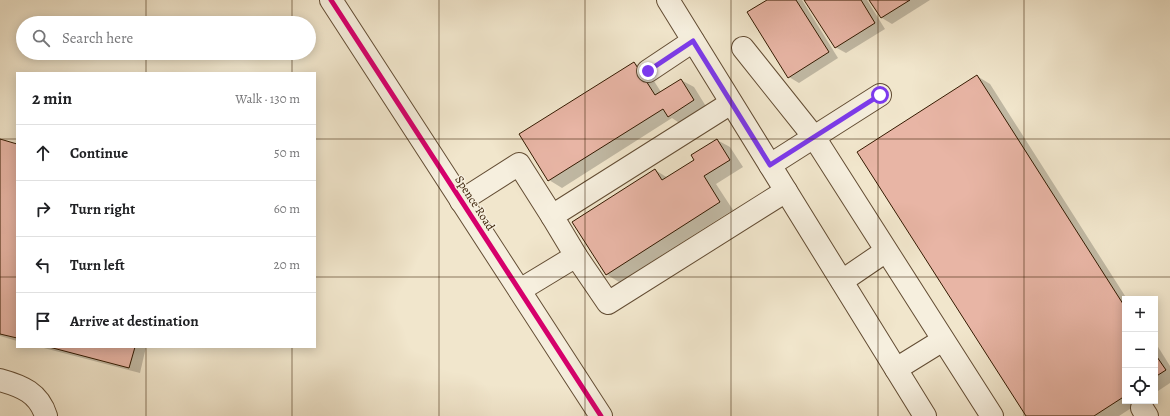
<!DOCTYPE html>
<html lang="en">
<head>
<meta charset="utf-8">
<style>
  :root { --surface:#fff; --page:#f6f6f6; --text:#202124; --muted:#757577; --line:#e0e0e0 }
  body { margin:0; font-family:Alegreya,serif; background:var(--page); color:var(--text) }
  .controls { position:absolute; right:12px; bottom:12px; display:grid; overflow:hidden; border-radius:0px; box-shadow:0 2px 10px #0003 }
  .controls button { width:36px; height:36px; display:grid; place-items:center; padding:0; border:0; border-bottom:1px solid var(--line); background:var(--surface); color:var(--text); font:20px sans-serif }
  .stop { position:absolute; width:12px; height:12px; margin:-9px; border:3px solid #7c3aed; border-radius:50%; background:#fff }
  .stop.end { background:#7c3aed; border-color:#fff; box-shadow:0 1px 4px #0008 }
  .list { margin:0; padding:0; list-style:none }
  h2 { display:flex; justify-content:space-between; align-items:center; height:52px; margin:0; padding:0 16px; font-size:17px }
  h2 small { font-size:13px; font-weight:400; color:var(--muted) }
  .list li { display:grid; grid-template-columns:26px 1fr auto; gap:12px; align-items:center; box-sizing:border-box; height:56px; padding:0 16px; border-top:1px solid var(--line) }
  .list b { display:block; font-size:15px; white-space:nowrap }
  .list em { font-size:13px; font-style:normal; color:var(--muted) }
  .icon { flex:none; width:22px; height:22px; fill:none; stroke:currentColor; stroke-width:2; stroke-linecap:round; stroke-linejoin:round }
  .map { position:relative; flex:none; width:1170px; height:416px; overflow:hidden }
  .search { position:absolute; background:var(--surface); box-shadow:0 2px 10px #0003; left:16px; top:16px; width:300px; height:44px; display:flex; align-items:center; gap:10px; box-sizing:border-box; padding:0 14px; border-radius:22px; color:var(--muted); font-size:15px }
  .panel { position:absolute; background:var(--surface); box-shadow:0 2px 10px #0003; left:16px; top:72px; width:300px; height:276px; border-radius:0px }
  .map>svg:first-child { display:block }
  .shadow { fill:#0003 }
  .building { fill:#e8b5a5; stroke:#341a01 }
  .lines { fill:none; stroke-linecap:round; stroke-linejoin:round }
  .minor-casing { stroke:#634d34; stroke-width:24 }
  .minor { stroke:#f6efde; stroke-width:22 }
  .cycleway-casing { stroke:#f6efde; stroke-width:8 }
  .cycleway { stroke:#d6006c; stroke-width:5 }
  .route { stroke:#7c3aed; stroke-width:5 }
  .grid { fill:none; stroke:#341a01; stroke-width:1; stroke-opacity:0.55 }
  .labels { text-anchor:middle; stroke-width:3; stroke-linejoin:round; paint-order:stroke }
  .street-label { font-size:12px; fill:#341a01; stroke:#f6efde }
</style>
</head>
<body>
<div class="map">
<svg width="1170" height="416" viewBox="0 0 1170 416">
  <rect width="100%" height="100%" fill="#f1e6cc"/>
  <filter id="stains"><feTurbulence type="fractalNoise" baseFrequency=".005" numOctaves="4"/><feColorMatrix values="0 0 0 0 .2 0 0 0 0 .09 0 0 0 0 .02 0 0 0 .5 -.17"/></filter>
  <radialGradient id="worn" r=".72"><stop offset=".6" stop-color="#630" stop-opacity="0"/><stop offset="1" stop-color="#630" stop-opacity=".3"/></radialGradient>
  <g class="shadow">
    <polygon points="769,0 802,0 838,58 799,83 789,77"/>
    <polygon points="806,0 867,0 885,29 846,53 835,47"/>
    <polygon points="871,0 930,0 892,24 882,18"/>
    <polygon points="634,63 647,70 661,92 681,80 694,87 707,108 681,124 672,118 562,188 549,180"/>
    <polygon points="977,76 990,84 1127,299 1125,299 1125,401 1142,401 1119,416 1027,416"/>
    <polygon points="0,140 17,145 17,341 0,336"/>
    <polygon points="717,140 730,147 743,167 716,184 733,210 619,282 606,274 655,170 668,178 695,161"/>
    <polygon points="1155,342 1170,366 1170,383 1155,393"/>
    <polygon points="40,347 146,347 140,373"/>
  </g>
  <g class="building">
    <polygon points="767,0 796,0 829,52 788,78 747,12"/>
    <polygon points="804,0 861,0 875,23 835,48"/>
    <polygon points="869,0 910,0 881,18"/>
    <polygon points="634,62 655,95 681,79 694,100 668,117 663,109 548,181 519,134"/>
    <polygon points="977,75 1125,307 1125,396 1094,416 1026,416 857,152"/>
    <polygon points="0,139 17,144 17,338 0,334"/>
    <polygon points="717,139 730,160 704,176 720,202 606,275 572,222 655,169 662,180 694,160 691,155"/>
    <polygon points="49,347 135,347 129,368"/>
    <polygon points="1155,354 1166,370 1155,377"/>
  </g>
  <g class="lines">
    <defs>
      <g id="minor">
        <polyline points="331,0 601,416"/>
        <polyline points="668,0 925,416"/>
        <polyline points="743,48 814,137 992,416"/>
        <polyline points="648,71 693,41"/>
        <polyline points="770,165 880,95"/>
        <polyline points="461,201 519,164 552,216"/>
        <polyline points="576,256 552,216 731,103"/>
        <polyline points="842,281 886,251"/>
        <polyline points="520,290 576,256 608,303 786,191"/>
        <polyline points="896,369 943,340"/>
        <path d="M0,380C22,386 39,393 46,416"/>
        <polyline points="1142,408 1147,416"/>
      </g>
    </defs>
    <use href="#minor" class="minor-casing"/>
    <use href="#minor" class="minor"/>
    <defs>
      <polyline id="cycleway" points="331,0 601,416"/>
    </defs>
    <use href="#cycleway" class="cycleway-casing"/>
    <use href="#cycleway" class="cycleway"/>
  </g>
  <g class="lines">
    <polyline class="route" points="648,71 693,41 770,165 880,95"/>
  </g>
  <path class="grid" d="M146,0V23M292,0V23M439,0V416M585,0V416M731,0V416M878,0V416M1024,0V416M146,53V73M292,53V73M0,139H17M315,139H1170M0,277H17M315,277H1170M146,347V416M292,347V416"/>
  <g class="labels">
    <g class="street-label">
      <text transform="translate(475 203) rotate(57)" y="4">Spence Road</text>
    </g>
  </g>
  <rect width="100%" height="100%" filter="url(#stains)"/>
  <rect width="100%" height="100%" fill="url(#worn)"/>
</svg>
<div class="controls">
<button>+</button>
<button>−</button>
<button><svg class="icon" aria-label="locate" viewBox="0 0 24 24"><circle cx="12" cy="12" r="6"/><path d="M12 2v4M12 18v4M2 12h4M18 12h4"/></svg></button>
</div>
<div class="stop" style="left:880px;top:95px"></div>
<div class="stop end" style="left:648px;top:71px"></div>
<div class="search"><svg class="icon" aria-label="search" viewBox="0 0 24 24"><circle cx="10" cy="10" r="6"/><path d="M15 15l6 6"/></svg>Search here</div>
<section class="panel">
<h2>2 min<small>Walk · 130 m</small></h2>
<ul class="list">
<li><svg class="icon" aria-label="ahead" viewBox="0 0 24 24"><path d="M12 20V5M6 11l6-6 6 6"/></svg><div><b>Continue</b></div><em>50 m</em></li>
<li><svg class="icon" aria-label="right" viewBox="0 0 24 24"><path d="M7 20v-9h11M14 6l5 5-5 5"/></svg><div><b>Turn right</b></div><em>60 m</em></li>
<li><svg class="icon" aria-label="left" viewBox="0 0 24 24"><path d="M17 20v-9H6M10 6l-5 5 5 5"/></svg><div><b>Turn left</b></div><em>20 m</em></li>
<li><svg class="icon" aria-label="arrive" viewBox="0 0 24 24"><path d="M6 21V4h12l-3 4 3 4H6"/></svg><div><b>Arrive at destination</b></div></li>
</ul>
</section>
</div>
</body>
</html>
